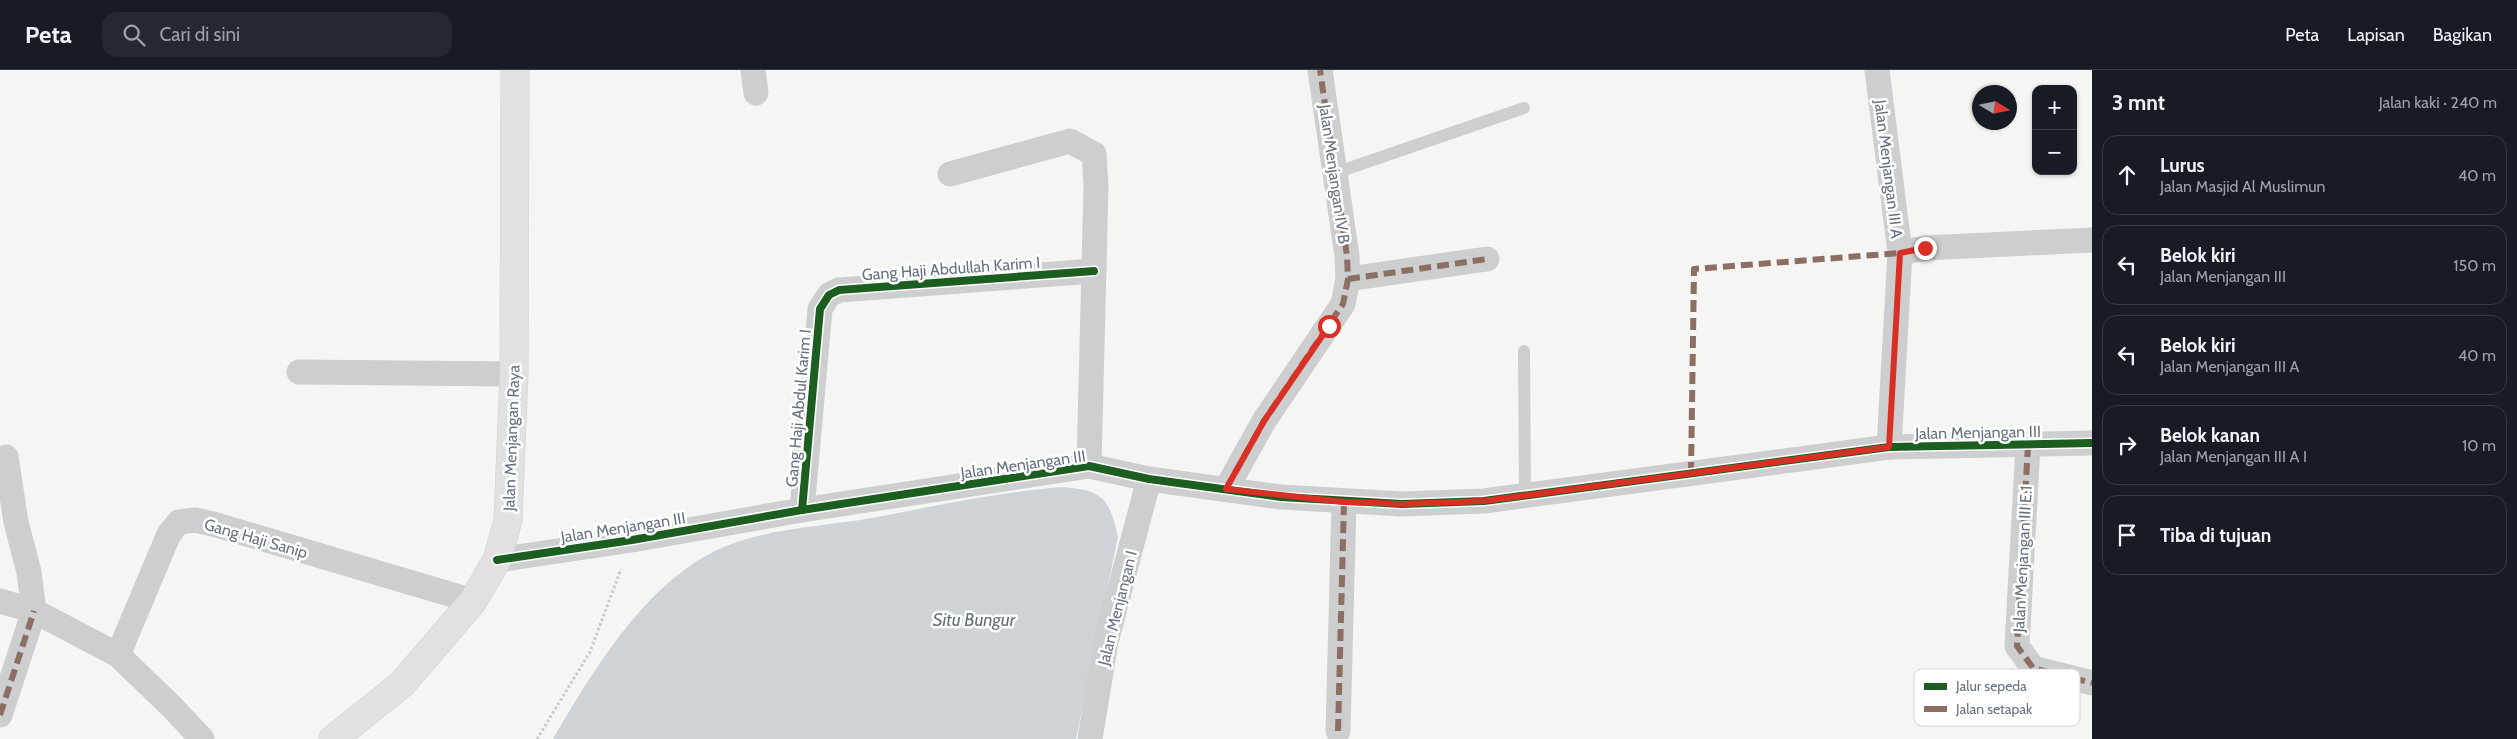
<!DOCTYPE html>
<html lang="id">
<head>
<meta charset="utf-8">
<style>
  :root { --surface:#171b24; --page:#242831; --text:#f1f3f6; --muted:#9ea1a6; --line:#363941 }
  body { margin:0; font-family:Cabin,sans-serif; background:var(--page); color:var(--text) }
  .controls { position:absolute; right:15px; top:15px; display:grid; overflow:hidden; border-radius:10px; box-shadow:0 1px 4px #0004 }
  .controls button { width:45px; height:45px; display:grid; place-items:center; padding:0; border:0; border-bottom:1px solid var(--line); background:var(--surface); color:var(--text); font:25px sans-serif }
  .compass { position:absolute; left:1972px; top:15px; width:45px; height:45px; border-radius:50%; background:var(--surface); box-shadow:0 1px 4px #0004; rotate:100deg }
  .stop { position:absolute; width:15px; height:15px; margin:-11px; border:4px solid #d93025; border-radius:50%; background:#fff }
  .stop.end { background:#d93025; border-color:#fff; box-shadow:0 1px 5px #0008 }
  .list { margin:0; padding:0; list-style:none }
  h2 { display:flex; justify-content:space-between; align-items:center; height:65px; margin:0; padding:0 20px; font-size:21px }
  h2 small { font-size:16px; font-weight:400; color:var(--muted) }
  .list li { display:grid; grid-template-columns:32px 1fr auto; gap:15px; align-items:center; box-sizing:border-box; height:80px; margin:0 10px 10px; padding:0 10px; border:1px solid var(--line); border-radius:15px }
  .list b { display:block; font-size:19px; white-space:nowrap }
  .list p { margin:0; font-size:16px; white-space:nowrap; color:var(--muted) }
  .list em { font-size:16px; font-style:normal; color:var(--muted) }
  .icon { flex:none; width:28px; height:28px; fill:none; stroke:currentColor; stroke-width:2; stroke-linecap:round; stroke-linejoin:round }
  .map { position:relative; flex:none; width:2092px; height:669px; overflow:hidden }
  header { display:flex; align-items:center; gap:30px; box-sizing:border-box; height:70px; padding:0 25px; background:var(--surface); border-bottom:1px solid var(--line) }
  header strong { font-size:24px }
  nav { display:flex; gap:28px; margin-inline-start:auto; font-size:18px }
  .search { width:350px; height:45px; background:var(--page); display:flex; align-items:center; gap:12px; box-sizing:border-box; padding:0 18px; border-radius:15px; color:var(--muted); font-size:19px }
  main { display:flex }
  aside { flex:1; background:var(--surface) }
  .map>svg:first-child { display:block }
  .water { fill:#ced3d7 }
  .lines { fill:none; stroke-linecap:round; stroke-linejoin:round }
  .secondary-casing { stroke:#d1d1d2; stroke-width:29 }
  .path { stroke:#cacacb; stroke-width:3; stroke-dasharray:2.5 2.5; stroke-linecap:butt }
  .lane { stroke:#cdcecf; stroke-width:12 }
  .street { stroke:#cdcecf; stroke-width:25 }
  .secondary { stroke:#e1e1e1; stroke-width:28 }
  .quiet { stroke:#8d6e63; stroke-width:6; stroke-dasharray:12 6; stroke-linecap:butt }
  .cycleway-casing { stroke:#fff; stroke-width:11 }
  .cycleway { stroke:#1b5e20; stroke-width:8 }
  .route { stroke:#d93025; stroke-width:6 }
  .labels { text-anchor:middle; stroke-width:5; stroke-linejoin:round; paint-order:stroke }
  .street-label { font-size:16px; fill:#677382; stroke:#fff }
  .water-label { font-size:18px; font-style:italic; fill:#63737f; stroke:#fff }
  .key { fill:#fff; stroke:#d1d5da; stroke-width:1 }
  .key-label { font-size:14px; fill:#677382 }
</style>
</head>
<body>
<header>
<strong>Peta</strong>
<div class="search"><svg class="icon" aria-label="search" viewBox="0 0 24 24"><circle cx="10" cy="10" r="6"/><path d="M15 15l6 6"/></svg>Cari di sini</div>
<nav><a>Peta</a><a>Lapisan</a><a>Bagikan</a></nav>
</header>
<main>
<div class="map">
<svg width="2092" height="669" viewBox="0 0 2092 669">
  <rect width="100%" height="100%" fill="#f5f5f4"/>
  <path class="water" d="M1062,417C1103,420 1109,428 1118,467L1076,669H553C592,603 642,518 713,482C762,458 819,457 872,448C935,436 998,422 1062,417Z"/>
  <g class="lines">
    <defs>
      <polyline id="secondary" points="333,669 402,614 473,531 497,490 508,450 514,304 515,0"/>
    </defs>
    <use href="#secondary" class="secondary-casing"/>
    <polyline class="path" points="537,669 590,582 621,499"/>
    <g class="lane">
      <polyline points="1335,103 1524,38"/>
      <polyline points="1524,281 1525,424"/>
    </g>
    <g class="street">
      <polyline points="753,0 756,23"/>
      <polyline points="1877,0 1900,183 1889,377"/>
      <polyline points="950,104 1070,71 1094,84 1096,116 1089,396"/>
      <polyline points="1900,183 1925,178 2092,170"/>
      <polyline points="1348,209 1487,189"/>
      <polyline points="299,302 514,304"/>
      <polyline points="2028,375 2017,576 2033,598 2092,613"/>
      <polyline points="1226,419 1264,351 1343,234 1348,209 1347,186 1320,0"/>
      <polyline points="802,440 820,239 829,225 839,220 1094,201"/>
      <polyline points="497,490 632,470 802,440 1089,396 1149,409 1281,427 1402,434 1484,431 1889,377 2092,373"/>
      <polyline points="0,531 34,541 118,585 172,637 202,669"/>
      <polyline points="118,585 169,464 179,452 195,450 213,454 473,531"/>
      <polyline points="0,645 34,541 29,502 16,452 6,387"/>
      <polyline points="1338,661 1344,432"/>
      <polyline points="1090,669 1106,572 1149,409"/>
    </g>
    <use href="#secondary" class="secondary"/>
    <g class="quiet">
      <polyline points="1348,209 1487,189"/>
      <polyline points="2028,375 2017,576 2033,598 2092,613"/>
      <polyline points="1691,404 1694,199 1900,183"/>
      <polyline points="1226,419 1264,351 1343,234 1348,209 1347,186 1320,0"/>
      <polyline points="0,645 34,541"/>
      <polyline points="1338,661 1344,432"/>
    </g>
    <defs>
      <g id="cycleway">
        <polyline points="802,440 820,239 829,225 839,220 1094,201"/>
        <polyline points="497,490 632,470 802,440 1089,396 1149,409 1281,427 1402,434 1484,431 1889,377 2092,373"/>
      </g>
    </defs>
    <use href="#cycleway" class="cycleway-casing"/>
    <use href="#cycleway" class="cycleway"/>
  </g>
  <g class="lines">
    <polyline class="route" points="1329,256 1264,351 1226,419 1344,432 1402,434 1484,431 1889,377 1900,183 1925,178"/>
  </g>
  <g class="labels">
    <g class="street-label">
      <text transform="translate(1889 99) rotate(83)" y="6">Jalan Menjangan III A</text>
      <text transform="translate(1335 104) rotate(82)" y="6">Jalan Menjangan IV B</text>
      <text transform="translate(951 198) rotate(-4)" y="6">Gang Haji Abdullah Karim I</text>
      <text transform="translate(798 338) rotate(-85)" y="6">Gang Haji Abdul Karim I</text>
      <text transform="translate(1978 362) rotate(-1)" y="6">Jalan Menjangan III</text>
      <text transform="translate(511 368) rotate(-88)" y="6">Jalan Menjangan Raya</text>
      <text transform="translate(1023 394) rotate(-8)" y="6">Jalan Menjangan III</text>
      <text transform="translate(623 457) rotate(-9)" y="6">Jalan Menjangan III</text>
      <text transform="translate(256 468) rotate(16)" y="6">Gang Haji Sanip</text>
      <text transform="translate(2022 489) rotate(-87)" y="6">Jalan Menjangan III E.1</text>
      <text transform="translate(1117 538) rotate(-76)" y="6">Jalan Menjangan I</text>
    </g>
    <g class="water-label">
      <text x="974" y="556">Situ Bungur</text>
    </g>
  </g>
  <rect x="1914" y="599" width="166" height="57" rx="8" class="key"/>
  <rect x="1924" y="613" width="23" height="7" fill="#1b5e20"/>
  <rect x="1924" y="636" width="23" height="6" fill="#8d6e63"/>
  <g class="key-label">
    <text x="1956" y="621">Jalur sepeda</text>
    <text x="1956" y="644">Jalan setapak</text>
  </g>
</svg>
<div class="controls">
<button>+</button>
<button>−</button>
</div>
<svg class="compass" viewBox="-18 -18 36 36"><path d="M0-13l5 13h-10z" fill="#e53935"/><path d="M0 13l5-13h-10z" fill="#9ea1a6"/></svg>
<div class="stop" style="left:1329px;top:256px"></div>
<div class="stop end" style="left:1925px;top:178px"></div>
</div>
<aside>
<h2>3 mnt<small>Jalan kaki · 240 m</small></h2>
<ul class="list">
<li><svg class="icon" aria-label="ahead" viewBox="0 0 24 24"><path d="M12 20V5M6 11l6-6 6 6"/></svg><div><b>Lurus</b><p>Jalan Masjid Al Muslimun</p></div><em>40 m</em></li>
<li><svg class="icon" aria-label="left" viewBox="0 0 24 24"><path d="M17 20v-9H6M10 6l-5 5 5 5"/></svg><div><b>Belok kiri</b><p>Jalan Menjangan III</p></div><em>150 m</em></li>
<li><svg class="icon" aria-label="left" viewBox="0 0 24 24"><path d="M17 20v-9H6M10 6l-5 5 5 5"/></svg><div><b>Belok kiri</b><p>Jalan Menjangan III A</p></div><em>40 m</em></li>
<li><svg class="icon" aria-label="right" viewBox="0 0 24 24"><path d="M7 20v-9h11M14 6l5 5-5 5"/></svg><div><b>Belok kanan</b><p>Jalan Menjangan III A I</p></div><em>10 m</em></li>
<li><svg class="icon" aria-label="arrive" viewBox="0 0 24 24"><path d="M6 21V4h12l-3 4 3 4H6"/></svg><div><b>Tiba di tujuan</b></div></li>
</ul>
</aside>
</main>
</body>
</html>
